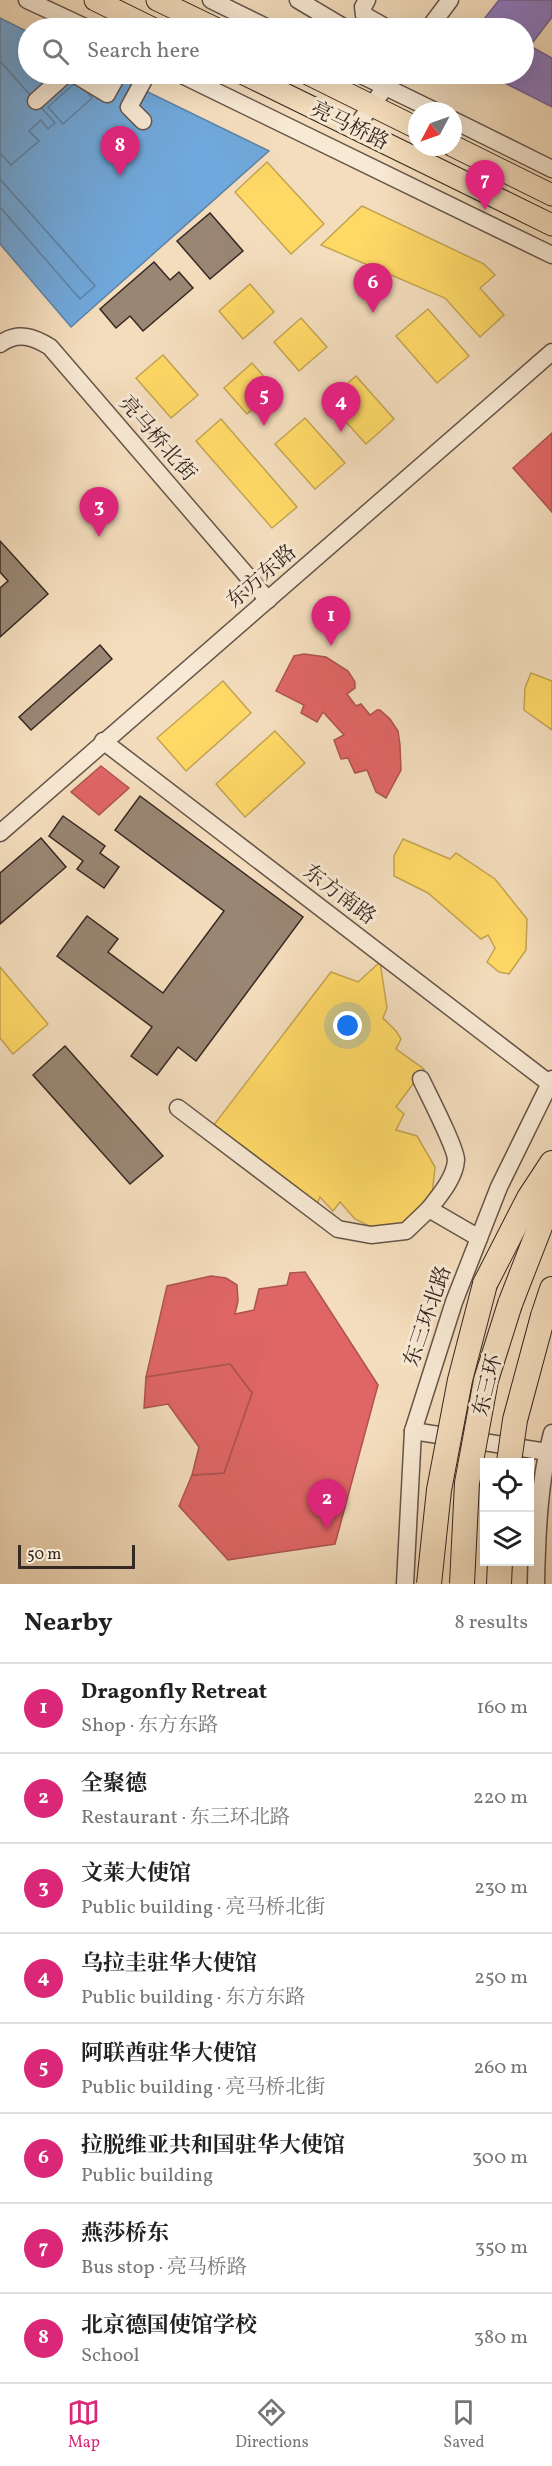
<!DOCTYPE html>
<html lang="en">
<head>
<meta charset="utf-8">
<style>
  :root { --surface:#fff; --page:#f6f6f6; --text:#222; --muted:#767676; --line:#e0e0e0; --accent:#db2777 }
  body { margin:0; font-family:Vollkorn,"Noto Serif SC",serif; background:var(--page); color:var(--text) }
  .controls { position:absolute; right:18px; bottom:18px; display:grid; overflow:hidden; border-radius:0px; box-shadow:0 6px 24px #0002 }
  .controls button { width:54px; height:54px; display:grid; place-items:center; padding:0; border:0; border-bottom:2px solid var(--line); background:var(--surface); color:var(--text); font:30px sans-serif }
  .compass { position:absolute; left:408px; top:102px; width:54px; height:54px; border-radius:50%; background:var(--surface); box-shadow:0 6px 24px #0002; rotate:229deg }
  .scale { position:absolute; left:18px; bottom:15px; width:117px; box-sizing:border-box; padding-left:6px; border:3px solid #362822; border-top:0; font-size:16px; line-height:21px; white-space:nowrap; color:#362822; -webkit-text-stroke:4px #f8e9d4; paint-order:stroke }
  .you { position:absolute; left:348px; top:1026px; width:21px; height:21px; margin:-15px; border:4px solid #fff; border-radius:50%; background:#1a73e8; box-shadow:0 0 0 9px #1a73e833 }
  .badge { display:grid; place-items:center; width:39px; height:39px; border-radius:50%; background:var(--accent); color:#fff; font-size:20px; font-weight:700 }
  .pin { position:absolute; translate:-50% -50px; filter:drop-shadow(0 2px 3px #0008) }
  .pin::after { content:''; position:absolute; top:32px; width:21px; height:18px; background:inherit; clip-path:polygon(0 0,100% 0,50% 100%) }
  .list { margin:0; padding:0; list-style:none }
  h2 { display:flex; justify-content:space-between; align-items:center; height:78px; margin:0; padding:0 24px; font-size:26px }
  h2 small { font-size:20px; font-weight:400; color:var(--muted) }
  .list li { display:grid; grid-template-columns:39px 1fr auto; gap:18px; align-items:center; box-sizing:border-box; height:90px; padding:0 24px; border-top:2px solid var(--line) }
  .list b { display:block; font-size:22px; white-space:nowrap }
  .list p { margin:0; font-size:20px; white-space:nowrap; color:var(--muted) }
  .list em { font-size:20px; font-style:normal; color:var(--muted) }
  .icon { flex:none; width:33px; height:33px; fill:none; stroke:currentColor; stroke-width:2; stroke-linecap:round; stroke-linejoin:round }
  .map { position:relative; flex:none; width:552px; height:1584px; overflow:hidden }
  .search { position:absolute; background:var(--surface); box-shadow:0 6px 24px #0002; left:18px; right:18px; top:18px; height:66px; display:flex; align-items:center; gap:15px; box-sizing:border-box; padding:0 21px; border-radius:33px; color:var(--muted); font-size:22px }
  .sheet { height:798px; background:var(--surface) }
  nav { display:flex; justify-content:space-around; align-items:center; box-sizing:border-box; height:84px; border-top:2px solid var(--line); background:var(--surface); font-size:16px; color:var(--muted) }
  nav a { display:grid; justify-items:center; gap:3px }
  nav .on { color:var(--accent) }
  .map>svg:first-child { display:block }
  .homes { fill:#ffd966; stroke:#c3a452; stroke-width:1.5 }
  .shops { fill:#e06666; stroke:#ad5352; stroke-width:1.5 }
  .offices { fill:#8e7cc3; stroke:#746393; stroke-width:1.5 }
  .schools { fill:#6fa8dc; stroke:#5e82a4; stroke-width:1.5 }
  .building { fill:#998673; stroke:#362822; stroke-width:1.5 }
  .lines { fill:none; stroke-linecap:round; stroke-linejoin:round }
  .minor-casing { stroke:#665549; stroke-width:19 }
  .major-casing { stroke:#362822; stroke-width:23 }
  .highway-casing { stroke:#362822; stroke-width:26 }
  .minor { stroke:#f8e9d4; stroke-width:16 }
  .major { stroke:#f4ddbd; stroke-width:21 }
  .highway { stroke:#f4ddbd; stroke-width:24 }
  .highway-bridge-casing { stroke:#362822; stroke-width:26; stroke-linecap:butt }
  .highway-bridge { stroke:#f4ddbd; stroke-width:24 }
  .labels { text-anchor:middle; stroke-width:6; stroke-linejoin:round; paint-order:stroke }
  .street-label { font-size:21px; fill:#362822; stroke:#f8e9d4 }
</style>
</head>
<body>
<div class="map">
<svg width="552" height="1584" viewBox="0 0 552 1584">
  <rect width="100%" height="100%" fill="#f4ddbd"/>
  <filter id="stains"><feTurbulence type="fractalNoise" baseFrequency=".00333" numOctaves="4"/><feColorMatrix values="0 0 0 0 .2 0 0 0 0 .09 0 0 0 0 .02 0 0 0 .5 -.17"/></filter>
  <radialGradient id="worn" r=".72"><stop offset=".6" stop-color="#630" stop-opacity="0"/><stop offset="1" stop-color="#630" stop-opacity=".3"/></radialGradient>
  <g class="homes">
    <polygon points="155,111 174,132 157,147 176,168 191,156 205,173 141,230 125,211 151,189 133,169 108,192 89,169"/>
    <polygon points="267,162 324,224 291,254 235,192"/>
    <polygon points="362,206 484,264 495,275 480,288 504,315 480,337 445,298 321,245"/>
    <polygon points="250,284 274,312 243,339 219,311"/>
    <polygon points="428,309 469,356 437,383 396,336"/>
    <polygon points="301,318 327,347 299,371 274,342"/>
    <polygon points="163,355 198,395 171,418 136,378"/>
    <polygon points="252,363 275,389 247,414 224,388"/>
    <polygon points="356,376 394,419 366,444 327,401"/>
    <polygon points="305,418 345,463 315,489 275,444"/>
    <polygon points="221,419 297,507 272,528 196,441"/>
    <polygon points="531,673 552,681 552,730 524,710 525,688"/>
    <polygon points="223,681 251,713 186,771 157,738"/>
    <polygon points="275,731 305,763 245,817 216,784"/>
    <polygon points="403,839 450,859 456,853 495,879 527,919 526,950 509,974 499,972 487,962 495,948 488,935 481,939 428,893 394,876 394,856"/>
    <polygon points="380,962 387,1008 383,1018 396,1031 401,1039 396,1049 424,1069 396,1107 404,1114 396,1130 417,1136 435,1167 432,1196 404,1225 377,1230 355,1219 340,1202 333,1211 320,1197 317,1204 213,1126 331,972 358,982"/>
    <polygon points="0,967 48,1024 13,1054 0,1038"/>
  </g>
  <g class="shops">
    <polygon points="552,433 552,512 513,468"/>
    <polygon points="304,654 326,657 348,671 355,682 355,688 347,694 356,706 361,704 370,715 377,710 380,710 390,719 398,731 400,745 401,770 386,798 376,792 367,770 355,773 348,758 341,759 334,740 344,735 323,712 317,722 301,713 304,705 276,691 294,656"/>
    <polygon points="101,766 129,788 99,815 71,792"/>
    <polygon points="305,1272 378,1385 335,1544 228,1560 179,1506 192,1475 224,1473 252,1393 230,1364 146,1377 167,1286 211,1276 226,1278 237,1285 238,1301 235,1314 254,1310 259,1289 287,1285 290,1273"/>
    <polygon points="230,1364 252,1393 224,1473 192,1475 199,1447 168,1404 144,1408 146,1377"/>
  </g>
  <polygon class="offices" points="499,0 552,0 552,17 530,46 552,58 552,107 487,74 524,74 524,28 477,28"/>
  <g class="schools">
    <polygon points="0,18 28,32 28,74 111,74 269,151 71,327 0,244"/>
    <polygon points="0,61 55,123 48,129 41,120 29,131 39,141 11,165 0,153"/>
    <polygon points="77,81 92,98 63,124 48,107"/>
    <polygon points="0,179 95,286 80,299 0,207"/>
  </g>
  <g class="building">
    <polygon points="210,213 243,251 210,279 177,241"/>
    <polygon points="154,262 170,280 179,272 193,288 143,331 130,316 116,328 100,309"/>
    <polygon points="0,541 48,594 0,637 0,588 8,581 0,572"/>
    <polygon points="100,645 112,659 31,730 19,717"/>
    <polygon points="140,796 303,917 196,1061 178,1047 157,1075 131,1056 152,1027 57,956 87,916 118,939 108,952 163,993 224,911 115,830"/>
    <polygon points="63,816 105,846 100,853 119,867 104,888 77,869 83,861 49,836"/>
    <polygon points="41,838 66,867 0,924 0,873"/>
    <polygon points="65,1046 163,1156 130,1184 33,1075"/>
  </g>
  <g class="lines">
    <defs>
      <g id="minor">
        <polyline points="27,0 87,28"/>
        <polyline points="211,0 268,28"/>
        <polyline points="298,0 345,28"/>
        <polyline points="367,0 363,7 364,15 387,28"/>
        <polyline points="429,28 450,0"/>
        <polyline points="74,74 107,94 118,74"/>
        <polyline points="180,74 552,255"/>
        <polyline points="359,74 435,111"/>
        <polyline points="36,101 66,74"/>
        <polyline points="453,120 552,169"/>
        <polyline points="143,121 129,107 147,74"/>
        <polyline points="355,128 395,74"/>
        <path d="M0,344C18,331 34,337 50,347L268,600"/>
        <polyline points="103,741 549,1083"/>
        <polyline points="0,833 552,352"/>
        <path d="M421,1079C428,1094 456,1148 456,1160C455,1178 439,1196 429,1209"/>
        <polyline points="178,1108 338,1229 371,1235 406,1231 429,1209 479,1238"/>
        <polyline points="413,1431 547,1452"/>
        <polyline points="405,1584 413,1431 454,1302 499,1187 552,1079"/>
        <path d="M536,1584C537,1534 539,1481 552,1433"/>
      </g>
      <g id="major">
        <polyline points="95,0 152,28"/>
        <polyline points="157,0 215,28"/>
        <polyline points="244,74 552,225"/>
        <polyline points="308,74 417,128"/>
        <polyline points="453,146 552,195"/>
      </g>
      <g id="highway">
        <polyline points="485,1284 529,1198 552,1163"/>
        <polyline points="510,1304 552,1196"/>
        <polyline points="543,1316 552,1289"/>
        <polyline points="499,1584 500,1562"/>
      </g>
    </defs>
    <use href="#minor" class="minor-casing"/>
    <use href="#major" class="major-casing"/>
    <use href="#highway" class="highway-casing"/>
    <use href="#minor" class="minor"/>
    <use href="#major" class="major"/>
    <use href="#highway" class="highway"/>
    <defs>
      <g id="highway-bridge">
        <polyline points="509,1462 515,1420 543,1316"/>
        <polyline points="429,1584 439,1490 460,1380 485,1284"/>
        <polyline points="462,1584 467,1483 486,1380 510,1304"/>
      </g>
    </defs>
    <use href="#highway-bridge" class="highway-bridge-casing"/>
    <use href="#highway-bridge" class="highway-bridge"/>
  </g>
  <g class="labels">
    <g class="street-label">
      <text transform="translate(350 125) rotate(26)" y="7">亮马桥路</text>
      <text transform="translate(158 438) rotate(49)" y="7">亮马桥北街</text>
      <text transform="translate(261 576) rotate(-41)" y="7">东方东路</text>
      <text transform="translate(340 894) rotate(37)" y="7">东方南路</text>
      <text transform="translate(427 1316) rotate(-71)" y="7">东三环北路</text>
      <text transform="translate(487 1385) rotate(-76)" y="7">东三环</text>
    </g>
  </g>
  <rect width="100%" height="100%" filter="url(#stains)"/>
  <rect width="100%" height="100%" fill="url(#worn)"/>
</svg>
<div class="controls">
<button><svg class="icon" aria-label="locate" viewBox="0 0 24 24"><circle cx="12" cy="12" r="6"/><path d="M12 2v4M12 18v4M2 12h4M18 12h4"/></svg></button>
<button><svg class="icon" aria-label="layers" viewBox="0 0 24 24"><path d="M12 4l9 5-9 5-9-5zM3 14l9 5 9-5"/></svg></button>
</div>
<svg class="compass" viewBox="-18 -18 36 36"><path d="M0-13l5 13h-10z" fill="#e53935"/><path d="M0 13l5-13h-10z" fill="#767676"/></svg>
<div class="scale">50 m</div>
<div class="you"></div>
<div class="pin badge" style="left:331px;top:646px">1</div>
<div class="pin badge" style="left:327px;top:1529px">2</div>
<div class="pin badge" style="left:99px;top:537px">3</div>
<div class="pin badge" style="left:341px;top:432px">4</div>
<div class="pin badge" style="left:264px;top:426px">5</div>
<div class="pin badge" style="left:373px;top:313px">6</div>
<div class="pin badge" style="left:485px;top:210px">7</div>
<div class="pin badge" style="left:120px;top:176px">8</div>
<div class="search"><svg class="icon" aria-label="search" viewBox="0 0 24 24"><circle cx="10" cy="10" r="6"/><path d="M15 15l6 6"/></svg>Search here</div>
</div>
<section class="sheet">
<h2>Nearby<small>8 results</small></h2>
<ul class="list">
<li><span class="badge">1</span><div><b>Dragonfly Retreat</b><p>Shop · 东方东路</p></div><em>160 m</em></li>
<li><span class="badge">2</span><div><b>全聚德</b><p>Restaurant · 东三环北路</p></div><em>220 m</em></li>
<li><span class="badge">3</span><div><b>文莱大使馆</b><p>Public building · 亮马桥北街</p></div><em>230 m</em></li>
<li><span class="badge">4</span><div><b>乌拉圭驻华大使馆</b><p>Public building · 东方东路</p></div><em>250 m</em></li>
<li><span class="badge">5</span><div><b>阿联酋驻华大使馆</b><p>Public building · 亮马桥北街</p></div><em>260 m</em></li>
<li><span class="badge">6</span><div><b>拉脱维亚共和国驻华大使馆</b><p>Public building</p></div><em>300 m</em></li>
<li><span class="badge">7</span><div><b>燕莎桥东</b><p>Bus stop · 亮马桥路</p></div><em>350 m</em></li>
<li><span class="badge">8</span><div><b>北京德国使馆学校</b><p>School</p></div><em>380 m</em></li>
</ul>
</section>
<nav>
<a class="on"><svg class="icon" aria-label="map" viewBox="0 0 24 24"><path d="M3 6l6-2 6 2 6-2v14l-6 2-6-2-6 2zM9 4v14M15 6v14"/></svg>Map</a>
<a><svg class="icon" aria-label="directions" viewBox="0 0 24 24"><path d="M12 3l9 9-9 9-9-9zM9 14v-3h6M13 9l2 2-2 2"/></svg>Directions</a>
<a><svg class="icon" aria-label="saved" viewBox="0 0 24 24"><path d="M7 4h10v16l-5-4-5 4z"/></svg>Saved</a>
</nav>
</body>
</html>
